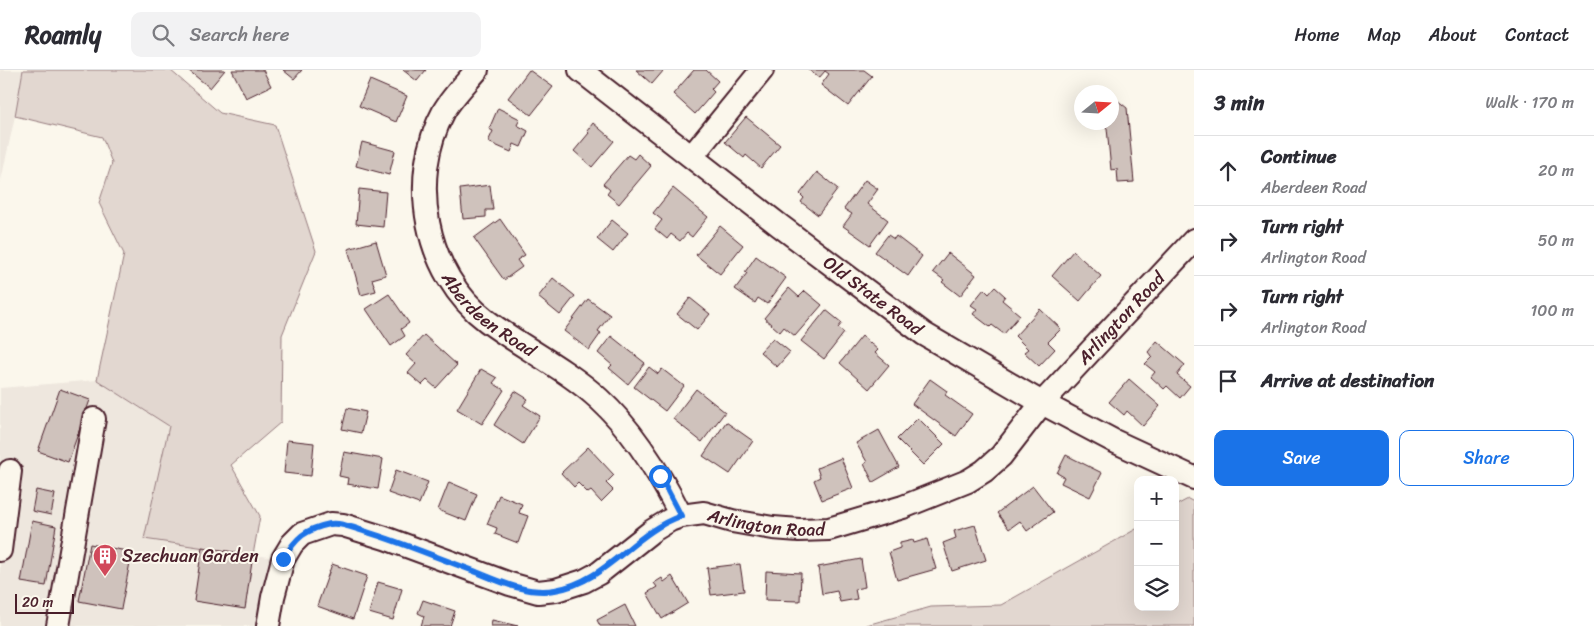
<!DOCTYPE html>
<html lang="en">
<head>
<meta charset="utf-8">
<style>
  :root { --surface:#fff; --page:#f2f2f3; --text:#2b2b33; --muted:#7c7c81; --line:#e1e1e2; --accent:#1a73e8 }
  body { margin:0; font-family:Sriracha,sans-serif; background:var(--page); color:var(--text) }
  .controls { position:absolute; right:15px; bottom:15px; display:grid; overflow:hidden; border-radius:10px; box-shadow:0 5px 20px #0002 }
  .controls button { width:45px; height:45px; display:grid; place-items:center; padding:0; border:0; border-bottom:1px solid var(--line); background:var(--surface); color:var(--text); font:25px sans-serif }
  .compass { position:absolute; left:1074px; top:15px; width:45px; height:45px; border-radius:50%; background:var(--surface); box-shadow:0 5px 20px #0002; rotate:72deg }
  .scale { position:absolute; left:15px; bottom:12px; width:59px; box-sizing:border-box; padding-left:5px; border:2px solid #4a1f2b; border-top:0; font-size:14px; line-height:18px; white-space:nowrap; color:#4a1f2b; -webkit-text-stroke:4px #fbf7ec; paint-order:stroke }
  .stop { position:absolute; width:15px; height:15px; margin:-11px; border:4px solid #1a73e8; border-radius:50%; background:#fff }
  .stop.end { background:#1a73e8; border-color:#fff; box-shadow:0 1px 5px #0008 }
  .list { margin:0; padding:0; list-style:none }
  h2 { display:flex; justify-content:space-between; align-items:center; height:65px; margin:0; padding:0 20px; font-size:21px }
  h2 small { font-size:16px; font-weight:400; color:var(--muted) }
  .list li { display:grid; grid-template-columns:32px 1fr auto; gap:15px; align-items:center; box-sizing:border-box; height:70px; padding:0 20px; border-top:1px solid var(--line) }
  .list b { display:block; font-size:19px; white-space:nowrap }
  .list p { margin:0; font-size:16px; white-space:nowrap; color:var(--muted) }
  .list em { font-size:16px; font-style:normal; color:var(--muted) }
  .actions { display:flex; gap:10px; padding:15px 20px }
  .actions a { flex:1; padding:11px 0; border:1px solid var(--accent); border-radius:10px; text-align:center; font-size:18px; color:var(--accent) }
  .actions .main { background:var(--accent); color:#fff }
  .icon { flex:none; width:28px; height:28px; fill:none; stroke:currentColor; stroke-width:2; stroke-linecap:round; stroke-linejoin:round }
  .map { position:relative; flex:none; width:1194px; height:556px; overflow:hidden }
  header { display:flex; align-items:center; gap:30px; box-sizing:border-box; height:70px; padding:0 25px; background:var(--surface); border-bottom:1px solid var(--line) }
  header strong { font-size:24px }
  nav { display:flex; gap:28px; margin-inline-start:auto; font-size:18px }
  .search { width:350px; height:45px; background:var(--page); display:flex; align-items:center; gap:12px; box-sizing:border-box; padding:0 18px; border-radius:10px; color:var(--muted); font-size:19px }
  main { display:flex }
  aside { flex:1; background:var(--surface) }
  .map>svg:first-child { display:block }
  .built { fill:#eee7de }
  .green { fill:#e2d7d0; stroke:#967b7e }
  .building { fill:#cfc2bc; stroke:#4a1f2b }
  .lines { fill:none; stroke-linecap:round; stroke-linejoin:round }
  .minor-casing { stroke:#4a1f2b; stroke-width:26 }
  .minor { stroke:#fbf7ec; stroke-width:22 }
  .route { stroke:#1a73e8; stroke-width:6 }
  .labels { text-anchor:middle; stroke-width:4; stroke-linejoin:round; paint-order:stroke }
  .street-label { font-size:18px; fill:#4a1f2b; stroke:#fbf7ec }
  .poi-label { font-size:18px; fill:#4a1f2b; stroke:#fbf7ec; text-anchor:start }
</style>
</head>
<body>
<header>
<strong>Roamly</strong>
<div class="search"><svg class="icon" aria-label="search" viewBox="0 0 24 24"><circle cx="10" cy="10" r="6"/><path d="M15 15l6 6"/></svg>Search here</div>
<nav><a>Home</a><a>Map</a><a>About</a><a>Contact</a></nav>
</header>
<main>
<div class="map">
<svg width="1194" height="556" viewBox="0 0 1194 556">
  <rect width="100%" height="100%" fill="#fbf7ec"/>
  <filter id="ink" filterUnits="userSpaceOnUse"><feTurbulence type="fractalNoise" baseFrequency=".02" numOctaves="2"/><feDisplacementMap in="SourceGraphic" scale="10" xChannelSelector="R" yChannelSelector="G"/><feConvolveMatrix kernelMatrix="1 2 1 2 8 2 1 2 1" color-interpolation-filters="sRGB"/></filter>
  <g filter="url(#ink)">
    <g class="built">
      <polygon points="0,0 23,0 15,46 0,115"/>
      <polygon points="97,310 169,356 145,469 283,489 268,556 0,556 0,318"/>
    </g>
    <g class="green">
      <polygon points="23,0 170,0 220,43 275,55 316,181 282,265 281,352 231,395 260,446 253,485 144,469 169,356 97,310 124,184 99,133 112,93 102,67 15,46"/>
      <polygon points="1188,429 1194,432 1194,556 863,556 931,537 1001,535 1138,458 1138,537 1175,537 1175,436"/>
    </g>
    <g class="building">
      <polygon points="188,0 225,0 210,18"/>
      <polygon points="232,0 263,0 271,16 246,28"/>
      <polygon points="283,0 302,0 294,9"/>
      <polygon points="403,0 426,0 417,11"/>
      <polygon points="529,0 553,17 531,45 508,28"/>
      <polygon points="636,0 664,0 652,14"/>
      <polygon points="694,0 706,0 718,11 711,19 714,22 695,44 673,24"/>
      <polygon points="809,0 864,0 872,6 848,36 821,15 829,4 825,1 819,8"/>
      <polygon points="370,10 407,26 396,52 359,36"/>
      <polygon points="1112,26 1127,38 1134,112 1118,113 1117,99 1111,100 1107,58 1099,52 1112,52"/>
      <polygon points="498,38 520,49 517,55 528,61 521,77 514,74 511,82 488,72 493,61 489,59"/>
      <polygon points="746,47 780,75 761,98 746,85 744,88 725,72"/>
      <polygon points="593,53 614,71 592,97 574,81 589,63 587,61"/>
      <polygon points="362,72 395,81 389,105 356,96"/>
      <polygon points="638,84 651,96 619,134 607,124 610,120 603,114 628,85 634,89"/>
      <polygon points="817,102 838,119 818,145 801,132 804,128 800,124"/>
      <polygon points="865,110 878,119 867,134 888,150 870,175 843,156 852,144 844,139"/>
      <polygon points="490,115 493,140 486,140 486,147 463,149 460,119"/>
      <polygon points="673,118 708,147 692,167 687,163 680,171 671,164 667,169 655,159 662,150 653,143"/>
      <polygon points="359,119 386,122 383,157 356,154"/>
      <polygon points="500,149 525,185 517,190 522,197 504,210 474,168"/>
      <polygon points="612,150 628,163 613,182 597,169"/>
      <polygon points="720,156 743,175 720,204 696,185"/>
      <polygon points="888,165 894,169 896,166 922,186 908,206 875,182"/>
      <polygon points="376,171 386,205 372,209 376,221 361,225 348,179"/>
      <polygon points="1073,181 1101,206 1080,231 1052,206"/>
      <polygon points="948,183 976,205 960,226 942,212 944,210 933,202"/>
      <polygon points="756,186 786,208 767,234 758,228 755,233 735,219 747,203 745,202"/>
      <polygon points="553,208 575,226 560,245 538,227"/>
      <polygon points="995,217 1005,226 1002,230 1020,245 1004,264 992,255 990,257 973,244 977,239 971,235 984,219 989,224"/>
      <polygon points="789,218 799,227 805,221 822,235 795,266 784,257 780,262 764,248"/>
      <polygon points="389,224 409,253 401,259 405,266 391,276 366,239"/>
      <polygon points="690,228 710,244 697,260 677,244"/>
      <polygon points="588,229 610,245 598,261 601,263 589,280 564,261"/>
      <polygon points="1040,239 1061,259 1048,272 1055,279 1039,296 1024,282 1028,279 1015,266"/>
      <polygon points="826,240 842,253 838,258 844,263 824,289 801,271"/>
      <polygon points="424,265 457,295 436,318 427,310 422,315 408,303 416,294 406,285"/>
      <polygon points="611,266 645,293 628,314 609,298 612,295 598,283"/>
      <polygon points="862,266 878,280 875,283 889,295 869,319 840,293"/>
      <polygon points="773,268 790,282 777,297 760,282"/>
      <polygon points="1157,271 1185,295 1177,305 1190,316 1180,328 1167,316 1164,319 1151,307 1155,302 1145,294 1152,287 1148,282"/>
      <polygon points="649,297 658,304 662,299 684,316 665,341 634,317"/>
      <polygon points="481,299 497,308 493,313 504,320 482,354 457,339"/>
      <polygon points="930,309 947,321 945,325 972,344 956,366 912,334"/>
      <polygon points="1129,309 1160,336 1143,356 1127,341 1124,345 1109,332"/>
      <polygon points="60,319 90,330 68,392 38,381"/>
      <polygon points="696,319 725,342 702,372 673,349"/>
      <polygon points="515,321 528,329 523,335 540,346 523,374 494,355"/>
      <polygon points="347,338 366,342 361,363 342,359"/>
      <polygon points="918,348 944,374 923,395 897,369"/>
      <polygon points="726,352 753,371 730,404 703,386"/>
      <polygon points="879,360 899,397 873,412 864,394 867,392 856,373"/>
      <polygon points="287,370 314,373 311,406 284,403"/>
      <polygon points="588,377 614,405 606,413 613,420 601,432 591,421 588,423 578,413 574,417 561,403"/>
      <polygon points="344,382 383,389 378,419 347,414 348,408 339,406"/>
      <polygon points="1066,385 1102,403 1090,427 1061,413 1064,407 1057,403"/>
      <polygon points="841,388 853,418 822,430 814,410 820,407 817,398"/>
      <polygon points="396,400 428,412 419,434 388,423"/>
      <polygon points="449,412 477,424 466,451 438,440"/>
      <polygon points="1033,416 1053,442 1027,461 1020,451 1009,459 997,443"/>
      <polygon points="36,420 55,424 51,445 32,441"/>
      <polygon points="499,425 522,434 519,443 528,446 518,473 495,464 497,458 487,454"/>
      <polygon points="32,451 56,456 46,516 21,512"/>
      <polygon points="975,455 986,490 952,501 943,473 956,468 954,461"/>
      <polygon points="927,469 936,499 897,510 889,482 900,478 900,473 913,470 914,473"/>
      <polygon points="90,474 132,482 121,539 79,531"/>
      <polygon points="202,477 253,485 245,539 194,531"/>
      <polygon points="861,489 865,517 855,519 857,529 840,532 837,521 822,524 818,497"/>
      <polygon points="332,494 367,506 353,549 317,536"/>
      <polygon points="740,494 744,521 711,525 707,498"/>
      <polygon points="766,501 801,503 800,531 765,530"/>
      <polygon points="672,506 688,533 662,549 647,523 657,517 654,513 662,508 664,512"/>
      <polygon points="378,512 402,519 393,550 369,543"/>
      <polygon points="423,530 455,541 450,556 421,556 424,546 418,543"/>
      <polygon points="625,535 635,556 600,556 597,550"/>
      <polygon points="492,550 518,556 491,556"/>
    </g>
    <g class="lines">
      <defs>
        <g id="minor">
          <path id="s1" d="M477,0C466,13 452,27 444,41C407,108 425,205 487,251C523,278 565,298 599,329C634,361 660,404 681,446"/>
          <path id="s2" d="M580,0L779,155L924,264L1042,333L1114,371L1194,408"/>
          <polyline points="692,86 762,0"/>
          <polyline points="0,480 10,401"/>
          <polyline points="58,556 94,349"/>
          <path id="s3" d="M268,556L273,527L283,489L292,474L302,464L331,454L343,455L385,468L510,514L538,522L556,520L584,511L599,503L652,461L670,450L681,446L704,443L732,451L773,458L799,460L829,459L903,437L968,411L984,401L1001,386L1042,333L1194,170"/>
        </g>
      </defs>
      <use href="#minor" class="minor-casing"/>
      <use href="#minor" class="minor"/>
    </g>
  </g>
  <g class="lines" filter="url(#ink)">
    <path class="route" d="M283,489C296,468 305,459 330,454C341,452 356,459 367,462C403,473 438,488 474,501C499,511 527,525 555,520C606,512 634,462 681,446L660,406"/>
  </g>
  <defs>
    <symbol id="building-pin" viewBox="-11 -11 22 30"><path d="M0 17L-7.5 6A9.5 9.5 0 1 1 7.5 6Z" fill="#d1495b" stroke="#fbf7ec"/><path d="M-4-6H4V6H1V3H-1V6H-4ZM-2.5-4.3h1.7v1.8h-1.7ZM.8-4.3h1.7v1.8H.8ZM-2.5-1h1.7V.8h-1.7ZM.8-1h1.7V.8H.8Z" fill="#fff"/></symbol>
  </defs>
  <g fill-rule="evenodd">
    <use href="#building-pin" x="91" y="472" width="28" height="38"/>
  </g>
  <g class="labels">
    <g class="street-label">
      <text dy="6" stroke="none"><textPath href="#s2" startOffset="370">Old State Road</textPath></text>
      <text dy="6" stroke="none"><textPath href="#s1" startOffset="282">Aberdeen Road</textPath></text>
      <text dy="6" stroke="none"><textPath href="#s3" startOffset="1036">Arlington Road</textPath></text>
      <text dy="6" stroke="none"><textPath href="#s3" startOffset="601">Arlington Road</textPath></text>
    </g>
    <g class="poi-label">
      <text x="122" y="492">Szechuan Garden</text>
    </g>
  </g>
</svg>
<div class="controls">
<button>+</button>
<button>−</button>
<button><svg class="icon" aria-label="layers" viewBox="0 0 24 24"><path d="M12 4l9 5-9 5-9-5zM3 14l9 5 9-5"/></svg></button>
</div>
<svg class="compass" viewBox="-18 -18 36 36"><path d="M0-13l5 13h-10z" fill="#e53935"/><path d="M0 13l5-13h-10z" fill="#7c7c81"/></svg>
<div class="scale">20 m</div>
<div class="stop" style="left:660px;top:406px"></div>
<div class="stop end" style="left:283px;top:489px"></div>
</div>
<aside>
<h2>3 min<small>Walk · 170 m</small></h2>
<ul class="list">
<li><svg class="icon" aria-label="ahead" viewBox="0 0 24 24"><path d="M12 20V5M6 11l6-6 6 6"/></svg><div><b>Continue</b><p>Aberdeen Road</p></div><em>20 m</em></li>
<li><svg class="icon" aria-label="right" viewBox="0 0 24 24"><path d="M7 20v-9h11M14 6l5 5-5 5"/></svg><div><b>Turn right</b><p>Arlington Road</p></div><em>50 m</em></li>
<li><svg class="icon" aria-label="right" viewBox="0 0 24 24"><path d="M7 20v-9h11M14 6l5 5-5 5"/></svg><div><b>Turn right</b><p>Arlington Road</p></div><em>100 m</em></li>
<li><svg class="icon" aria-label="arrive" viewBox="0 0 24 24"><path d="M6 21V4h12l-3 4 3 4H6"/></svg><div><b>Arrive at destination</b></div></li>
</ul>
<div class="actions"><a class="main">Save</a><a>Share</a></div>
</aside>
</main>
</body>
</html>
